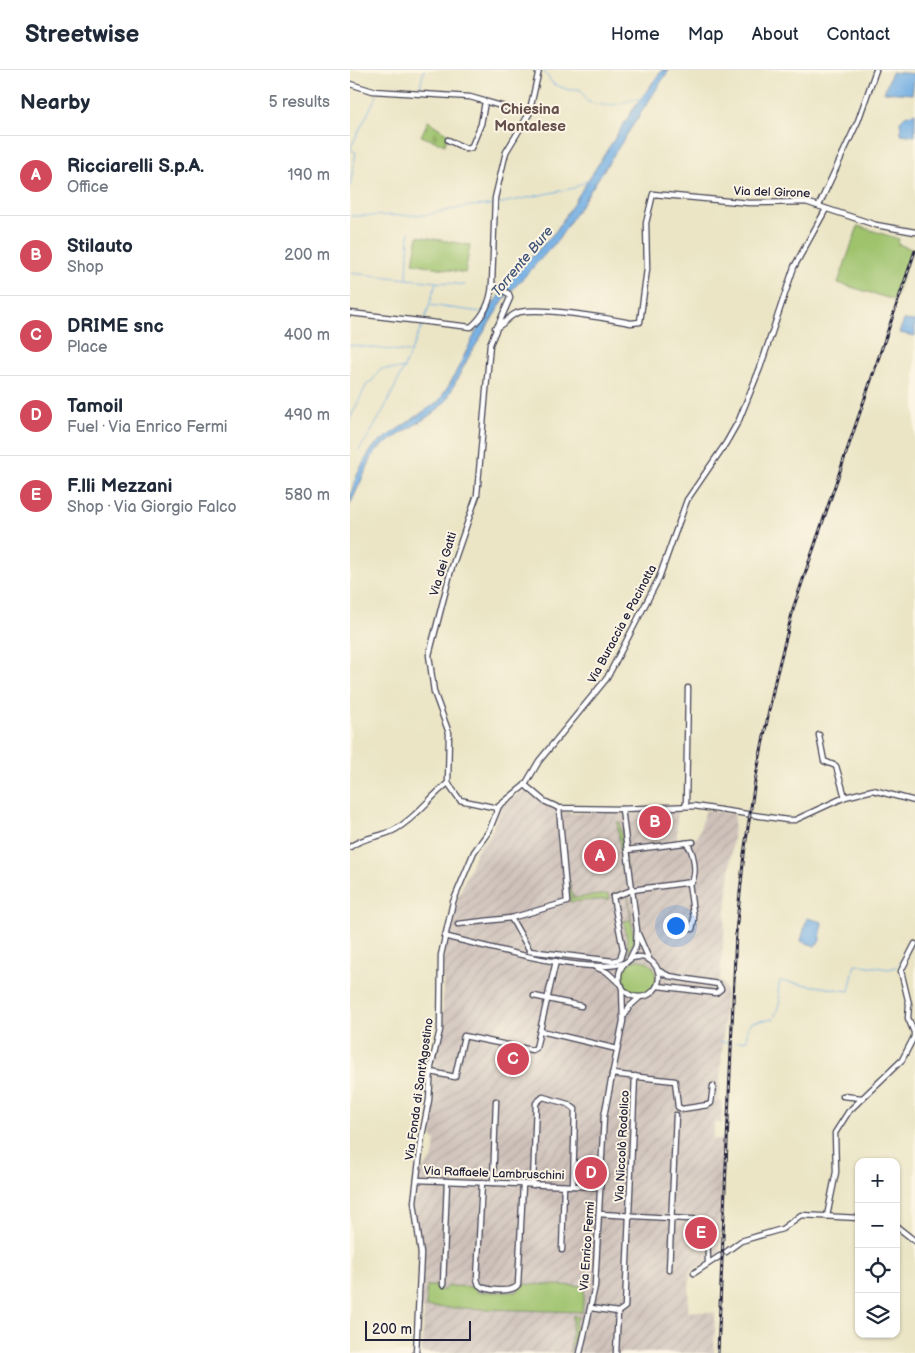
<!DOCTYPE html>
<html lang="en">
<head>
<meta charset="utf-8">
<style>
  :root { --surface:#fff; --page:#f6f6f7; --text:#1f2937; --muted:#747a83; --line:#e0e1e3; --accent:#d1495b }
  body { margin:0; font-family:"Balsamiq Sans",sans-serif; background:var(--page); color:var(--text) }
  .controls { position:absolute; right:15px; bottom:15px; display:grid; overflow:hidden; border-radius:10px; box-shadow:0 1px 4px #0004 }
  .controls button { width:45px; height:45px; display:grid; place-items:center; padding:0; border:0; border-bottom:1px solid var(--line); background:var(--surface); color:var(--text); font:25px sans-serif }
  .scale { position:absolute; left:15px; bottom:12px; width:106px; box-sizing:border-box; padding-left:5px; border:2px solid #22223b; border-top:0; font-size:14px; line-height:18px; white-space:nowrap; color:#22223b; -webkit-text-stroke:4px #fcf5e5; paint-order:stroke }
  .you { position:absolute; left:325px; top:855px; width:18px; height:18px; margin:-12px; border:4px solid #fff; border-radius:50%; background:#1a73e8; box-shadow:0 0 0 8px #1a73e833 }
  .badge { display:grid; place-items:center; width:32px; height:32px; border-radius:50%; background:var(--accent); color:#fff; font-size:16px; font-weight:700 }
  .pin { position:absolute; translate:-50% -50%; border:2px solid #fff; box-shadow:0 1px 5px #0006 }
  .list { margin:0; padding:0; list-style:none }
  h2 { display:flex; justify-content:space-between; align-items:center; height:65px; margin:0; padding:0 20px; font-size:21px }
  h2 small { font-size:16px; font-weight:400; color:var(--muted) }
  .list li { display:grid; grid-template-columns:32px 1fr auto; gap:15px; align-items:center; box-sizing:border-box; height:80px; padding:0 20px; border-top:1px solid var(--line) }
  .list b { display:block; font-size:19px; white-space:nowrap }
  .list p { margin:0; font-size:16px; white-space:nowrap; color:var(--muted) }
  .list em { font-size:16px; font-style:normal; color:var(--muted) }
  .icon { flex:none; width:28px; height:28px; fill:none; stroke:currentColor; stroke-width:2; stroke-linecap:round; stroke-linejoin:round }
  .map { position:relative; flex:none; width:565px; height:1283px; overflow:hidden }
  header { display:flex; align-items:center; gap:30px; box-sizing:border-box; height:70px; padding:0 25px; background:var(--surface); border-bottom:1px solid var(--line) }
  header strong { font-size:24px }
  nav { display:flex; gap:28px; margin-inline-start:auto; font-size:18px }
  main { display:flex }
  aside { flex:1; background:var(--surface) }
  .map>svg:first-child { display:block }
  .industrial { fill:url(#industrial-furrows) }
  .grass { fill:#9fc36d; stroke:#607254 }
  .cemetery { fill:url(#cemetery-stones); stroke:#607254 }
  .water { fill:#72aee3; stroke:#4a688f }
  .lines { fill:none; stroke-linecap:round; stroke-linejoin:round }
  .stream { stroke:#72aee3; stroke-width:1 }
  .minor-casing { stroke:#403f50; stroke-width:7 }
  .minor { stroke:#fff; stroke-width:4.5 }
  .rail-casing { stroke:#22223b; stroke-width:3 }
  .rail { stroke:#fcf5e5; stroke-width:1; stroke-dasharray:4; stroke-linecap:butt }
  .labels { text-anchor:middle; stroke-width:4; stroke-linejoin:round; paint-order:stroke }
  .street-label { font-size:12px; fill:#22223b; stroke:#fcf5e5 }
  .water-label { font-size:14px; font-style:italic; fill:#3e5376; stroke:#fcf5e5 }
  .quarter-label { font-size:15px; font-weight:bold; fill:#65504d; stroke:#fcf5e5 }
</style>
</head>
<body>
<header>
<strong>Streetwise</strong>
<nav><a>Home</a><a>Map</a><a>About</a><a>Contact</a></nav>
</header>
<main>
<aside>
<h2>Nearby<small>5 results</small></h2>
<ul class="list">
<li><span class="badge">A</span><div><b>Ricciarelli S.p.A.</b><p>Office</p></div><em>190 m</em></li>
<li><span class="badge">B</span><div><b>Stilauto</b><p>Shop</p></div><em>200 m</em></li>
<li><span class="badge">C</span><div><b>DRIME snc</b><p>Place</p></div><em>400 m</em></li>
<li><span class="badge">D</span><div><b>Tamoil</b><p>Fuel · Via Enrico Fermi</p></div><em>490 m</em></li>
<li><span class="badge">E</span><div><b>F.lli Mezzani</b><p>Shop · Via Giorgio Falco</p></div><em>580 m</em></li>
</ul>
</aside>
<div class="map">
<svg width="565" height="1283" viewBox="0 0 565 1283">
  <defs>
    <pattern id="industrial-furrows" width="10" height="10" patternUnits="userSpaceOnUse" patternTransform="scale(1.25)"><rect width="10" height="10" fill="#cec1ba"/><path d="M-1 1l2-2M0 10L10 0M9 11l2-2" fill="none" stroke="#b1a6a1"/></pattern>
    <pattern id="cemetery-stones" width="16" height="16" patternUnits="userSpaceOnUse" patternTransform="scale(1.25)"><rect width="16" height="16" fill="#9fc36d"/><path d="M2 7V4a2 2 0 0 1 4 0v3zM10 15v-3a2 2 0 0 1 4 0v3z" fill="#89a75f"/></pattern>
  </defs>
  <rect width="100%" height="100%" fill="#fcf5e5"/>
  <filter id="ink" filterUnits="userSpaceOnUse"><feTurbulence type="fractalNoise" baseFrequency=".02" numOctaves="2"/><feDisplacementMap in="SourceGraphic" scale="10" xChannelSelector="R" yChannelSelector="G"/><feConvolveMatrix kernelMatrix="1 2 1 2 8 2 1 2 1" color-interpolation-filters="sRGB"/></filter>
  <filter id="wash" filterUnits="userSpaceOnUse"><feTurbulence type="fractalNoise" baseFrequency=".0096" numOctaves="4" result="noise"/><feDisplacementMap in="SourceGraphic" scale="20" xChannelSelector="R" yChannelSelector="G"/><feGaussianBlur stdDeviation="1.12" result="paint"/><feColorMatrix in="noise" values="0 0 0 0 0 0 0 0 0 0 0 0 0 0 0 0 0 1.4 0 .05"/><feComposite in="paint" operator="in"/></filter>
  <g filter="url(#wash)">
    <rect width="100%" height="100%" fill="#ebe5c6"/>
    <polygon class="industrial" points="176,721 203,737 222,743 327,739 327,770 347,768 356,740 385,744 370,909 376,920 369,1031 372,1032 372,1053 364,1053 363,1069 373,1070 370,1185 340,1202 338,1241 365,1243 364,1283 72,1283 74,1240 67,1236 69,1181 61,1130 64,1108 82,1089 86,1070 83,1070 79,1047 84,997 92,961 94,880 103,840 127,780 141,763 152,735 169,723"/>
    <g class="grass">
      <polygon points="508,156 549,169 548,174 562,179 544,230 488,213"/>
      <polygon points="68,166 120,175 115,203 63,193"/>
      <polygon points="267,752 270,752 276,801 273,802"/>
      <polygon points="219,810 223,828 258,824 260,829 220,832"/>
      <polygon points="278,826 284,871 276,887 277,882 279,881 274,851 281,850"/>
      <circle cx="289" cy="907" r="17"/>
      <polygon points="171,1214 235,1216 232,1242 76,1237 77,1216 87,1216 93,1221 99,1216 126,1217 126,1222 167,1222"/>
      <polygon points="223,1245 229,1248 225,1251 226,1262 220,1283"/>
    </g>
    <polygon class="cemetery" points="78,51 98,64 95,75 71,66"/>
    <g class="water">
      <path d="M312,0H319L208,170L154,229L118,288L96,331L85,342L30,377L23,385L0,435C0,415 13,390 26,374L89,331L101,312L131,252L158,212L206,161L282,41Z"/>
      <polygon points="542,2 565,4 562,24 534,22"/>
      <polygon points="565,43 565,66 551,64 550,51 555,46"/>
      <polygon points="554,250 565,251 565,266 549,263"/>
      <polygon points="457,848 472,852 470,871 465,876 451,871"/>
    </g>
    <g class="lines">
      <g class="stream">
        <path d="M193,0L203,14L219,20L230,19L238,32C264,40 270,31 293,28"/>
        <polyline points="69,21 74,0"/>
        <polyline points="0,116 6,83 0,79 27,25"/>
        <polyline points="147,134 224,118 238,110"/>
        <polyline points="0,146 75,145 120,136 141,135"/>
        <polyline points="0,203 115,215"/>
        <polyline points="57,208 59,162"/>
        <polyline points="79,235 131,242"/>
        <polyline points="75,249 86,213"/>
        <polyline points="0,275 58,282"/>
        <polyline points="0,349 17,314 23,310 30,299 54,299"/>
        <path d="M9,380C37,341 54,296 73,254"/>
        <polyline points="549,894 565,868"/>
        <polyline points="369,972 378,972"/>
        <polyline points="385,972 397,970 397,959 402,952 424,949 430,931 428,921 430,911 499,921 505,894 539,899 546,897"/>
      </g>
    </g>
  </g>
  <g filter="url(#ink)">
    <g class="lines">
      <defs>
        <g id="minor">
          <polyline points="0,14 23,21 120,27 179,44"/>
          <polyline points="98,70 117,79 121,78 131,54 135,32"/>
          <polyline points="469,135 508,51 526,0"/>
          <path d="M0,243L121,257C134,246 141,231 142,214"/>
          <path d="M145,258C155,255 159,244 170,242C193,237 256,248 281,253L290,252L297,199L296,153L303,124L399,133L456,132L526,155L565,162"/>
          <polyline points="469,665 474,691 486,696 495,727"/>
          <polyline points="175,715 194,731 209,738 272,739 344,736 437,750 445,750 495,727 523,720 565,731"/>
          <polyline points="336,736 338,618"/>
          <polyline points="147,738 110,730 98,713 99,663 84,622 79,585 101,500 127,425 140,274 160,228 159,224 142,214 145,128 156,82 179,44 189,0"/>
          <polyline points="272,739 287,860 286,876 279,890"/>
          <path d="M0,777C14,766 31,768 46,759C67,747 79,728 98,713"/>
          <polyline points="277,780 343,772"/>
          <polyline points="339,813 344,849 342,859"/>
          <polyline points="161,848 180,881"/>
          <polyline points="108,854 161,848 217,832 209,738"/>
          <polyline points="288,864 299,889"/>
          <path d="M94,866C135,876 241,907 277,892"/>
          <path d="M179,881L263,891L270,889L273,879L263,827L282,820L342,812C347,802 344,780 336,773"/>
          <circle cx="289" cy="907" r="20"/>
          <polyline points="245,897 257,902 269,913"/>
          <polyline points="308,916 366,923 371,919 368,914 319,906 309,901"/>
          <polyline points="184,926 231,936"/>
          <polyline points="275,945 279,937 289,928"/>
          <polyline points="191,961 267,979"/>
          <polyline points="81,1002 105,1007 114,966 182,980 186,978 206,891"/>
          <polyline points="262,1004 325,1011 328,1037 332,1039 358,1035 361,1033 363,1016"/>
          <polyline points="493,1026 512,1028"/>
          <polyline points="67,1110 250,1117"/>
          <path d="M132,1112L127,1209L129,1215C136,1221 162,1223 168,1215L173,1114"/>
          <polyline points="143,1113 146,1031"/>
          <polyline points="183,1115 186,1033 193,1027 218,1034 225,1039 223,1116"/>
          <polyline points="249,1144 357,1150 358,1192"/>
          <polyline points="477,1146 486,1102 485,1063 499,1041 552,990 564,967 564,962 558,948 559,934 551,901 565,874"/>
          <polyline points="546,1156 565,1171"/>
          <polyline points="212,1180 214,1116"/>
          <polyline points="376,1182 391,1171 432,1159 451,1145 509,1148"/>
          <polyline points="319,1200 326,1045"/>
          <polyline points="344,1203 370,1186"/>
          <polyline points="93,1215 97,1111"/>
          <polyline points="241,1238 268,1242 266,1283"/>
          <polyline points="268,1242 275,1237 285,1006"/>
          <polyline points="66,1283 71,1184 64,1132 72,1066 79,1030 81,997 90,960 91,885 103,832 124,782 139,761 149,736 175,715 189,691 257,608 309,508 337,430 376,373 389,350 410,298 444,197 476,139"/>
          <polyline points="230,1283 245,1216 254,1046 273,951 272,916"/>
        </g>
      </defs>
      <use href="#minor" class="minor-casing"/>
      <use href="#minor" class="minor"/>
      <defs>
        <polyline id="rail" points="368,1283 386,862 394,784 405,711 425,611 444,536 565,181"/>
      </defs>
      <use href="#rail" class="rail-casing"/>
      <use href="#rail" class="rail"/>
    </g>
  </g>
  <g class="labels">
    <g class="street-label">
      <text transform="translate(422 122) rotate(2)" y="4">Via del Girone</text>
      <text transform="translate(93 494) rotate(-73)" y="4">Via dei Gatti</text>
      <text transform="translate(272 554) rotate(-62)" y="4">Via Buraccia e Pacinotta</text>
      <text transform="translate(69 1019) rotate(-82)" y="4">Via Fonda di Sant'Agostino</text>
      <text transform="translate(272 1076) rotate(-87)" y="4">Via Niccolò Rodolico</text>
      <text transform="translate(144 1103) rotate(2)" y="4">Via Raffaele Lambruschini</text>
      <text transform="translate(237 1176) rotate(-86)" y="4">Via Enrico Fermi</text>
    </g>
    <g class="water-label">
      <text transform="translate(172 191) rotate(-50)" y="5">Torrente Bure</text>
    </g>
    <g class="quarter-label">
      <text x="180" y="44">Chiesina<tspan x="180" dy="17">Montalese</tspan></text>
    </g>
  </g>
</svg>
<div class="controls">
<button>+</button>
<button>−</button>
<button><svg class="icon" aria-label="locate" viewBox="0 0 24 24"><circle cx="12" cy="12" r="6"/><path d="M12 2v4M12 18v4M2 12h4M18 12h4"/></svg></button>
<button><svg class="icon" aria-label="layers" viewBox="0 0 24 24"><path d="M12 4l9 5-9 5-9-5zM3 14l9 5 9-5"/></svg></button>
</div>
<div class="scale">200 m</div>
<div class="you"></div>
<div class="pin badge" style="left:250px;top:786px">A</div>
<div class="pin badge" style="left:305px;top:752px">B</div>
<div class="pin badge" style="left:163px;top:989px">C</div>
<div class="pin badge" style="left:241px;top:1103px">D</div>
<div class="pin badge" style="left:351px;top:1163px">E</div>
</div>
</main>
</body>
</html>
